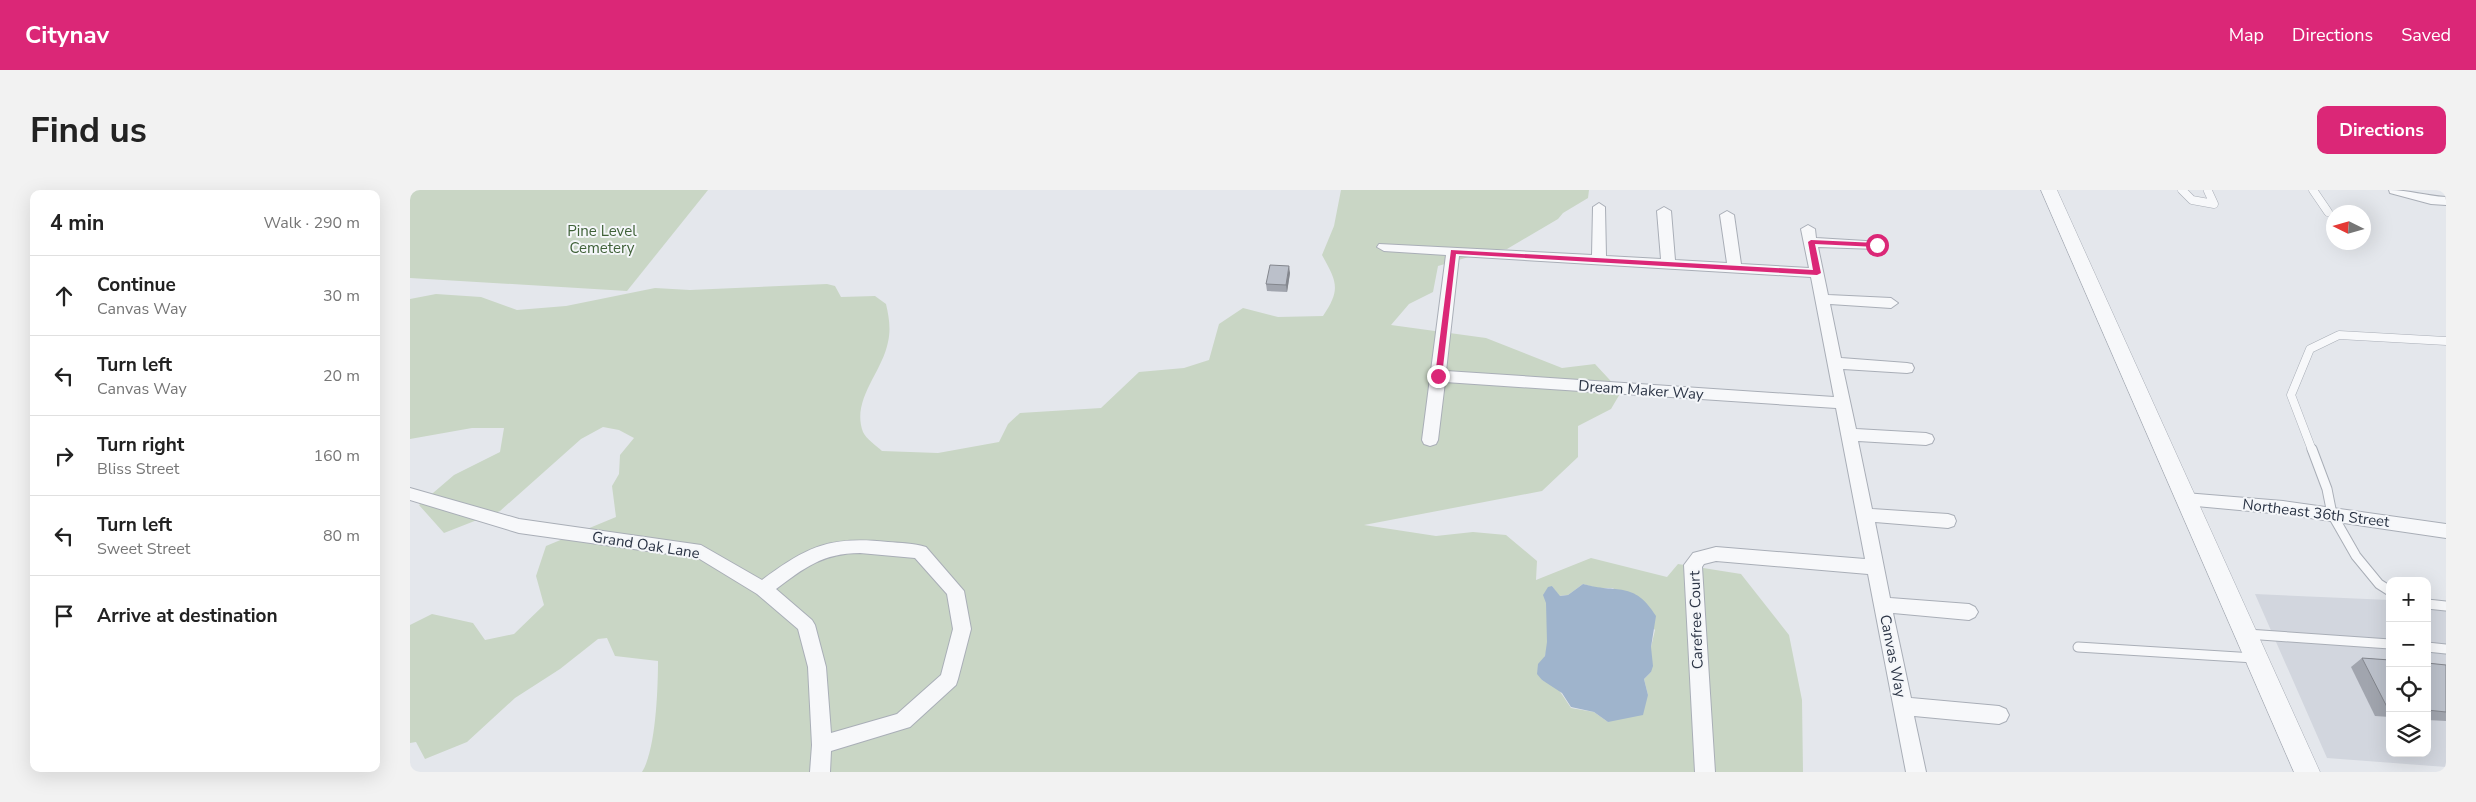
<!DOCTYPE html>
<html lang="en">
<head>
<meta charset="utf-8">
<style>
  :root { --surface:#fff; --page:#f2f2f2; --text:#222; --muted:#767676; --line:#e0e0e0; --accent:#db2777 }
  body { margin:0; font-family:"Nunito Sans",sans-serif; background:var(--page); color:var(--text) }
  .controls { position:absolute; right:15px; bottom:15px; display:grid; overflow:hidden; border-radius:10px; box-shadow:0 5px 20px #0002 }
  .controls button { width:45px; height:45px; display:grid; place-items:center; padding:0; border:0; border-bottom:1px solid var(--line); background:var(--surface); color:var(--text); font:25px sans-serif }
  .compass { position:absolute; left:1916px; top:15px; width:45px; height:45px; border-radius:50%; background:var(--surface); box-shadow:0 5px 20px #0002; rotate:275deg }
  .stop { position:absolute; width:15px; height:15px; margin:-11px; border:4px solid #db2777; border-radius:50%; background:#fff }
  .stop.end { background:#db2777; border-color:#fff; box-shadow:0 1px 5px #0008 }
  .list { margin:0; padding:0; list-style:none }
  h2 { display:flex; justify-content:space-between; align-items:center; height:65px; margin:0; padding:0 20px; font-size:21px }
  h2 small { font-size:16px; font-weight:400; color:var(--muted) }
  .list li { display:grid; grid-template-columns:32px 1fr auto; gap:15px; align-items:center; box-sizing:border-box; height:80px; padding:0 20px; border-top:1px solid var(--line) }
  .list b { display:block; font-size:19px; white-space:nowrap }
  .list p { margin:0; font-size:16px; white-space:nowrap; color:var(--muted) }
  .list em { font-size:16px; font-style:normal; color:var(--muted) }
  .icon { flex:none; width:28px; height:28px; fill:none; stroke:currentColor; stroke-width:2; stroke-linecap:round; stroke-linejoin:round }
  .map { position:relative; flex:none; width:2036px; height:582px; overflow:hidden; border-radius:10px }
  header { display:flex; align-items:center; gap:30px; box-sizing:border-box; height:70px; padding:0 25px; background:var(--accent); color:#fff }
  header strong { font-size:24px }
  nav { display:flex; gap:28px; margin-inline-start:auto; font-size:18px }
  .intro { display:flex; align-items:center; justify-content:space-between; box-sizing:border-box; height:120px; padding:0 30px }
  h1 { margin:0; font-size:35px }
  .button { padding:12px 22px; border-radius:10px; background:var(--accent); color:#fff; font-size:18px; font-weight:700 }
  main { display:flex; gap:30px; padding:0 30px }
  aside { flex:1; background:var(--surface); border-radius:10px; box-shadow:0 5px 20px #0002 }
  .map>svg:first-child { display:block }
  .built { fill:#d2d6de }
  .green { fill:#c9d6c5; fill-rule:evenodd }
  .water { fill:#9fb4cc }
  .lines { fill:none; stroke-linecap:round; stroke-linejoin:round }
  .service-far1-casing { stroke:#a9aeb7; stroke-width:9 }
  .service-casing { stroke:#a9aeb7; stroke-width:11 }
  .minor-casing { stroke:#a9aeb7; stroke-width:2 }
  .tertiary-casing { stroke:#a9aeb7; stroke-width:1 }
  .service-far1 { stroke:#f7f8fa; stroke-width:8 }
  .service { stroke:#f7f8fa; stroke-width:9 }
  .minor { fill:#f7f8fa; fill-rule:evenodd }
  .tertiary { fill:#f7f8fa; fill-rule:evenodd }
  .wall { fill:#a1a5ae }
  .shaded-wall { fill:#83868d }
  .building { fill:#bbc0ca; stroke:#83868d }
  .route { fill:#db2777 }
  .labels { text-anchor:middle; stroke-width:4; stroke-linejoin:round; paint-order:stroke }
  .park-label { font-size:15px; fill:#3f6138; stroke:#f4f6f9 }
  .street-label { font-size:15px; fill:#2b3445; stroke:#f4f6f9 }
</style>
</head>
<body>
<header>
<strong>Citynav</strong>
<nav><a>Map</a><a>Directions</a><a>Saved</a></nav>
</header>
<div class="intro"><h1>Find us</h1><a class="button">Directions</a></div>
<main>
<aside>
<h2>4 min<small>Walk · 290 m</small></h2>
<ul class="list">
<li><svg class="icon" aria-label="ahead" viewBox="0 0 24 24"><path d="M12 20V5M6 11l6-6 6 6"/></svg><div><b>Continue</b><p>Canvas Way</p></div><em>30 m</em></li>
<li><svg class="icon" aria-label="left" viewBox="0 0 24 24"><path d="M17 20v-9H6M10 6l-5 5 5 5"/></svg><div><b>Turn left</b><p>Canvas Way</p></div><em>20 m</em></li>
<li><svg class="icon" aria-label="right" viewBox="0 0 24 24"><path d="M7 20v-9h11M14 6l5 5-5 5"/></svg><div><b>Turn right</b><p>Bliss Street</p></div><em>160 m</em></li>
<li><svg class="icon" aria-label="left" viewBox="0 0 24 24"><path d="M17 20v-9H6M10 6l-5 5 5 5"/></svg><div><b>Turn left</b><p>Sweet Street</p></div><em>80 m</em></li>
<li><svg class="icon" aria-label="arrive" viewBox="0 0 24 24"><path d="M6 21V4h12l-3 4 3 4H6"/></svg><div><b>Arrive at destination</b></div></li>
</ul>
</aside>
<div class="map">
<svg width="2036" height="582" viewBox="0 0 2036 582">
  <rect width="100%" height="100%" fill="#e4e7ec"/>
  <polygon class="built" points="1845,404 1980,410 1980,563 2017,563 2017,414 2036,416 2036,577 1917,568"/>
  <g class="green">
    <polygon points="0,0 298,0 217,101 0,88"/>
    <path d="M931,0H1179L1178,8L1153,23L1148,29L1097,59L1069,61L1062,66L1028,76L1023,102L999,114L981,135L1076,148L1152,178L1185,174L1211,202L1201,219L1168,236V267L1132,301L954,335L1026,346L1063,342L1096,345L1127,371L1126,390L1181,368L1257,387L1268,374L1331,384L1379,445L1392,510L1393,582H232C246,560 248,498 248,471L205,466L197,448L188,449L150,479L105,508L57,552L15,569L6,552L0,553V435L22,424L63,433L75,450L104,444L134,415L126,386L136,356L206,327L202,296L209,284L210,265L224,248L209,240L193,237L171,249L90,321L34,343L9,315L44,285L90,262L94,238H62L0,249V109L26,104L71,107L107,120L156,116L245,98L280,100L417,94L425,96L431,107L465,106L476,114C479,127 481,139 478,152C472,183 441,210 453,242C456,249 467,256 472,261L528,263L589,252L598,234L610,223L691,218L729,182L774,178L799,170L809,134L833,118L868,127L913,126C931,99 927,92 912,65L924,36ZM1173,394L1187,398H1203L1245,440L1241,457V482L1234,489L1238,505L1198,532L1184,522L1161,518L1147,497L1132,490L1128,475C1143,467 1136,429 1137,415C1137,409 1140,402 1142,396L1149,406L1158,405Z"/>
  </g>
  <path class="water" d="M1173,394C1207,404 1224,390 1246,426L1241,457L1243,476L1241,482L1234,489L1238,505L1233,525L1198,532L1184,522L1161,517L1152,503L1132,490L1127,484L1128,474L1135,466L1137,452L1136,413L1133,405L1138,397L1142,396L1150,406L1158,405Z"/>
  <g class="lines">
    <defs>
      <g id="service-far1">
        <polyline points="1772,0 1782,10 1804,14 1798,1"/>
        <polyline points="1903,0 1918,22"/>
        <polyline points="1902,260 1881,205 1900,159 1929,145 2036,151"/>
      </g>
      <g id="service">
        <polyline points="1902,259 1917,299 1922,324 1946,366 1969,394 1980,401"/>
        <polyline points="2017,414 2036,416"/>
        <polyline points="1837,444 1980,454"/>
        <polyline points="1668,457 1844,468"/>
        <polyline points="2017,457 2036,459"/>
      </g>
      <g id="minor">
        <path d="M1979,0C1999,0 2016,6 2036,7V15L2021,14L1980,3Z"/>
        <path d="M1189,13L1195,17L1196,66L1251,69L1247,21L1254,17L1261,21L1265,70L1317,73L1310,25L1317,21L1324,25L1331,74L1399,78L1391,39L1398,35L1405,39L1406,48L1472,52L1474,55L1467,59L1408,57L1418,105L1481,108L1488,113L1481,118L1420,114L1431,168L1497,173L1502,174L1504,178L1502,182L1497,183L1433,179L1446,239L1516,243L1522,245L1524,249L1522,253L1516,255L1448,251L1462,319L1538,324L1544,326L1546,331L1544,336L1538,338L1465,332L1480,408L1559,414L1565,417L1568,422L1565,427L1559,430L1483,423L1501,508L1589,516L1596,519L1599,525L1596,531L1589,534L1504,526L1516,582H1496L1458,384L1306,371L1294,374L1292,377L1305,582H1285L1274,375L1283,363L1306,357L1455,369L1426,218L1035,192L1028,250L1026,254L1020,256L1014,254L1012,250L1036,65L974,61L967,57L969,54L1182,65L1183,17ZM1049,66L1401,87L1424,207L1036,181Z"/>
        <path d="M0,298L109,329L291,355L352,390C398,356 420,346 478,352C490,353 504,353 516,357L554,401L561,439L548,489L546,495L500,537L421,561L420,582H400L402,555L398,477L388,439L347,404L288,368L109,343L0,310ZM450,363L505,368L537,404L543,439L531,485L487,524L421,543L416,477L405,435L402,430L366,399C394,378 413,363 450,363Z"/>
        <polygon points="1775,303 1873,311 2036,334 2036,348 1873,324 1775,315 1769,314 1767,309 1769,304"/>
      </g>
      <polygon id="tertiary" points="1631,0 1647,0 1910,582 1884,582"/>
    </defs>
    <use href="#service-far1" class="service-far1-casing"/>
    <use href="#service" class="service-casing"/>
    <use href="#minor" class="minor-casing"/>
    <use href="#tertiary" class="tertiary-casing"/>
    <use href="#service-far1" class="service-far1"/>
    <use href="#service" class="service"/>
    <use href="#minor" class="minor"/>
    <use href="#tertiary" class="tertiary"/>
  </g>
  <g class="wall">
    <polygon points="880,83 877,102 857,101 856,94"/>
    <polygon points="1952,468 1980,470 1980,527 1965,526 1941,477"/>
    <polygon points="2017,473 2036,475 2036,531 2017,530"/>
  </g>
  <polygon class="shaded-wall" points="879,76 880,83 877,102 876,95"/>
  <g class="building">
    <polygon points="860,75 879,76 876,95 856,94"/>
    <polygon points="1952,468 1980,470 1980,518 1977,517"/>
    <polygon points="2017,473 2036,475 2036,522 2017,520"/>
  </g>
  <polygon class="route" points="1401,50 1467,53 1470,55 1467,57 1405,54 1411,83 1407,85 1046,64 1032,186 1028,189 1025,186 1041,60 1403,80 1398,52"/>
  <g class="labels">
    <g class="park-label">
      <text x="192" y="46">Pine Level<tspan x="192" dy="17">Cemetery</tspan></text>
    </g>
    <g class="street-label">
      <text transform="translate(1231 200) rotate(4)" y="5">Dream Maker Way</text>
      <text transform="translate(1906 323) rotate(7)" y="5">Northeast 36th Street</text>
      <text transform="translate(236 355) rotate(9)" y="5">Grand Oak Lane</text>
      <text transform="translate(1286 430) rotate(-92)" y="5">Carefree Court</text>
      <text transform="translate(1483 466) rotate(79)" y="5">Canvas Way</text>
    </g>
  </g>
</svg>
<div class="controls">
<button>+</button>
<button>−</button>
<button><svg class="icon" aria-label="locate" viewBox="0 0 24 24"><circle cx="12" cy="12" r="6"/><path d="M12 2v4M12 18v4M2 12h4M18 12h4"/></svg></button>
<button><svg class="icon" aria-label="layers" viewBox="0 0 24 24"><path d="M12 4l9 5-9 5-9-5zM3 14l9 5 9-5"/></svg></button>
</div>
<svg class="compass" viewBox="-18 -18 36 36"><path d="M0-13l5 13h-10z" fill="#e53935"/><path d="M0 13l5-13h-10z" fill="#767676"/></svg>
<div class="stop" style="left:1467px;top:55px"></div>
<div class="stop end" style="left:1028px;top:186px"></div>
</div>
</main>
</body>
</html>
